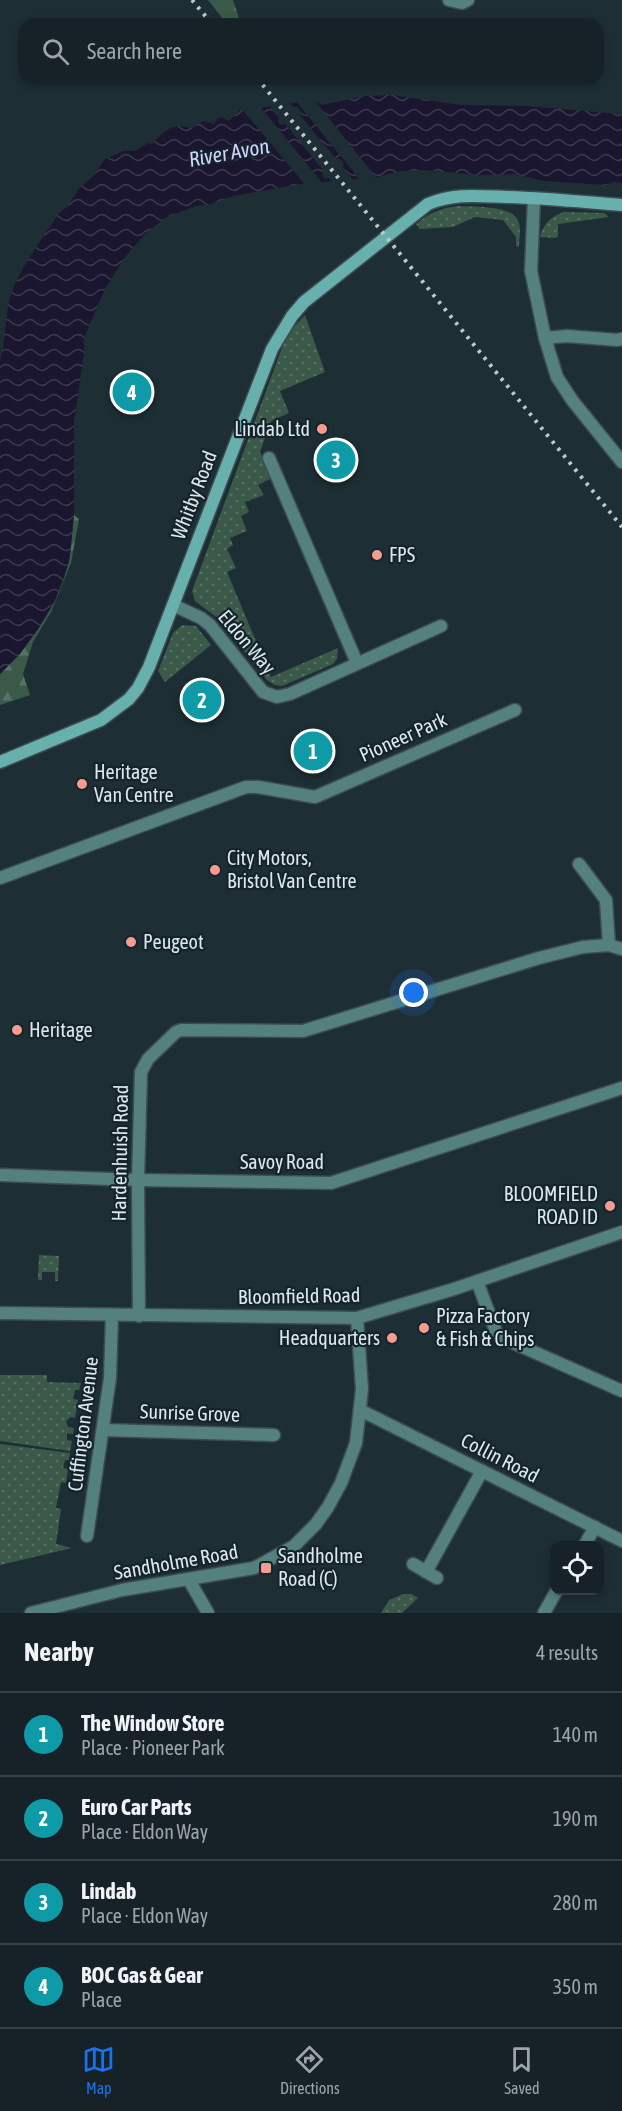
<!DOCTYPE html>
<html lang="en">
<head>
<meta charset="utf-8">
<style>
  :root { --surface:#162228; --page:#1f2a30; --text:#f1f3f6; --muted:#9ea4a8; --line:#353f45; --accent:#1a73e8 }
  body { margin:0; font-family:"Asap Condensed",sans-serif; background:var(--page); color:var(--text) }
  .controls { position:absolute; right:18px; bottom:18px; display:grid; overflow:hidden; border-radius:12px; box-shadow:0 3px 9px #0003 }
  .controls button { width:54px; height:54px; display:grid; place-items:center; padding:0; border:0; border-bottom:2px solid var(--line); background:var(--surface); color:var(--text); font:30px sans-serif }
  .you { position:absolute; left:414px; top:993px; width:21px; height:21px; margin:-15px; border:4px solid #fff; border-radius:50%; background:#1a73e8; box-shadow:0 0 0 9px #1a73e833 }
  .badge { display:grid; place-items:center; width:39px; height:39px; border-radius:50%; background:var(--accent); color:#fff; font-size:20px; font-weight:700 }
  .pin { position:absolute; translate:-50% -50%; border:3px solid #fff; box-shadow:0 2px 6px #0006 }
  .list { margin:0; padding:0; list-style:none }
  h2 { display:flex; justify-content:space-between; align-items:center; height:78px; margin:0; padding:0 24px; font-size:26px }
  h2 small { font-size:20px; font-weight:400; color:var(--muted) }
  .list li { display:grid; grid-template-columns:39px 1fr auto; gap:18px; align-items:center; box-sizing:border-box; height:84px; padding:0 24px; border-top:2px solid var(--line) }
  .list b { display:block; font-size:22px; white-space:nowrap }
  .list p { margin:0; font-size:20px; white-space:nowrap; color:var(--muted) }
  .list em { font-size:20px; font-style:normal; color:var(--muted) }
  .icon { flex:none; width:33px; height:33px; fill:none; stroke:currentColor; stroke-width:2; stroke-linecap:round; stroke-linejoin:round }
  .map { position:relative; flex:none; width:622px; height:1613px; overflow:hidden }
  .search { position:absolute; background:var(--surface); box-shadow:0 3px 9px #0003; left:18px; right:18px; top:18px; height:66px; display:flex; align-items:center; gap:15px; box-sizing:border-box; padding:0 21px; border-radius:18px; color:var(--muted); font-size:22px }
  .sheet { height:414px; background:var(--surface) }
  nav { display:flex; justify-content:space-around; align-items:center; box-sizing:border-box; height:84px; border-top:2px solid var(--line); background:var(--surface); font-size:16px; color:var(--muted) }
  nav a { display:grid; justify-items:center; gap:3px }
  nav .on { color:var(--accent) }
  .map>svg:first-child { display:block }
  .grass { fill:url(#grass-dots) }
  .forest { fill:url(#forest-firs) }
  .water { fill:url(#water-waves) }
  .pier { fill:#1e2e35 }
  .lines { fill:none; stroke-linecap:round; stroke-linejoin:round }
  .street-casing { stroke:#3d4c52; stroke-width:15 }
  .secondary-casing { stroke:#3d4c52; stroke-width:15 }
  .street { stroke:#54807e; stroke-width:12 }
  .secondary { stroke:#67b0ad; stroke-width:12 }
  .rail { stroke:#bec9cf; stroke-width:4; stroke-dasharray:3 6; stroke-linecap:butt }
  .poi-dot { fill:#f59c91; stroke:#14242b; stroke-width:2 }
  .labels { text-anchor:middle; stroke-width:4.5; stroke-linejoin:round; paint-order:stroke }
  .poi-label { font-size:20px; fill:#dde7ec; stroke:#14242b; text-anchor:start }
  .street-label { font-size:20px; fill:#dde7ec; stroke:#14242b }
  .water-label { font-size:21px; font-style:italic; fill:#d6d1ff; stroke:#14242b }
</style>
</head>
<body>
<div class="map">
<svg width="622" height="1613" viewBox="0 0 622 1613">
  <defs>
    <pattern id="grass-dots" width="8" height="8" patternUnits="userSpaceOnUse" patternTransform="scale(1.5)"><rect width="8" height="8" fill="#3b5949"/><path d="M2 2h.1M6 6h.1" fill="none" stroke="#577163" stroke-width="1.8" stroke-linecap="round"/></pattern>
    <pattern id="forest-firs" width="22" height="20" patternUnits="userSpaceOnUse" patternTransform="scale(1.5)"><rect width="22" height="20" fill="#3b5949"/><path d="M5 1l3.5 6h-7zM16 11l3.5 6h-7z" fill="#577163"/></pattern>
    <pattern id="water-waves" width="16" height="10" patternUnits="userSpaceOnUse" patternTransform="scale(1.5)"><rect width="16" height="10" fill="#1b162f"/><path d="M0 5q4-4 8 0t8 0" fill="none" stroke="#3c384d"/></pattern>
  </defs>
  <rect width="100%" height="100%" fill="#1e2e35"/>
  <g class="grass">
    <path d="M458,206C472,207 509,205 517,219C522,227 519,238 519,247L516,246V237L503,220L475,217L453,227L420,229L416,224C429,213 441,208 458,206Z"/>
    <path d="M564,212L604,213L609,217L558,224V236L555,238L540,237C544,223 550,217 564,212Z"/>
    <polygon points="305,315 325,372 280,391 289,413 271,421 260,452 272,478 258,485 264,495 245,502 249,512 241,516 247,531 230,538 233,545 227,549 236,568 227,572 271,677 338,648 337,659 333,664 282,686 275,685 267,680 219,619 195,601 192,591 283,345 292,329"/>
    <polygon points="182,625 196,626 211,645 165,682 158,671 173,633"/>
    <polygon points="39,1255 59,1256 58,1281 55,1281 55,1272 42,1272 42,1280 38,1280"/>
    <polygon points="0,1375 47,1375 47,1382 81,1383 79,1390 75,1390 73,1399 78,1400 75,1418 71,1417 66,1421 68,1427 74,1428 73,1434 67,1433 67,1440 72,1441 70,1451 0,1441"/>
    <polygon points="0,1444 70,1453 69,1460 65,1460 63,1468 68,1469 66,1483 61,1482 56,1508 61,1509 56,1544 72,1548 0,1565"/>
    <polygon points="403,1594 412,1594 418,1598 402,1613 381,1613 389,1600"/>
  </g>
  <g class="forest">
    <polygon points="208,0 233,0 241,24 227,24"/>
    <path d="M74,515L79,519L71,563L51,612L33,642L23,674L30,695L0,705V674C31,643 59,605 69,561C72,547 72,530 74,515Z"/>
  </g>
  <path class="water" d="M392,95L461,105L526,106L622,114V183L614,182L606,185L544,181L515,174L479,175L423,170L402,171L377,177L302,184L233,196L208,205L195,206L165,218L145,234L125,257L105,289L84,338V353L74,422V515L69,562L55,601L38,629L20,654L0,674V360C7,338 4,314 12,292C21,266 44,237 59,213L67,207L78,190L95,174L104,160L123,151H135L148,143L152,144C166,129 172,123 192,128L204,121L214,124L218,118L222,117L229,121L239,111L313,100L322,105L365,96Z"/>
  <g class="pier">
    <polygon points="312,97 378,180 361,181 295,100"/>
    <polygon points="288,101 293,107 298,107 301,112 300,115 336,159 340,159 344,164 343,167 355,182 334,184 329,178 325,179 322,175 323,170 285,124 281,125 278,122 279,118 268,104"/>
    <polygon points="259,105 324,185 306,186 241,108"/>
  </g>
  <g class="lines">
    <defs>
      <g id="street">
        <polyline points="449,0 462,3 468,0"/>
        <polyline points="534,198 531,271 545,338 557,377 572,400 622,462"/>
        <polyline points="545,338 567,336 617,340 622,339"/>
        <polyline points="269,458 357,663"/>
        <polyline points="173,605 201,618 210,625 263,692 277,697 290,694 441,626"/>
        <polyline points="579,864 606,900 609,945"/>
        <polyline points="0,878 246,787 258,787 315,797 515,710"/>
        <polyline points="0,1175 138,1180 331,1183 622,1088"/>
        <polyline points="477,1281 496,1332 500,1337 622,1391"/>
        <polyline points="0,1313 357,1318 454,1289 622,1232"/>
        <polyline points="139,1316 138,1180 141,1072 148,1059 176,1032 181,1030 303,1031 539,958 583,947 609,945 622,949"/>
        <polyline points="360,1410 622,1541"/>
        <polyline points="104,1430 274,1435"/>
        <polyline points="87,1536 110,1378 112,1316"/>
        <polyline points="584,1546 595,1527"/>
        <polyline points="413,1564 437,1578"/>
        <polyline points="426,1572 482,1471"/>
        <polyline points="189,1580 208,1613"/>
        <polyline points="31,1613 122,1590 254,1568 294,1546 316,1524 328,1507 341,1483 356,1443 362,1389 357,1318"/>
        <polyline points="544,1613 557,1590"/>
      </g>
      <path id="secondary" d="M0,762L101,720L129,699L138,688L149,667L272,349L292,316L304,302L428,204C454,193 479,196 506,197C545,198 583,202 622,205"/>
    </defs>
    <use href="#street" class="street-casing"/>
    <use href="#secondary" class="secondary-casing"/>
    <use href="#street" class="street"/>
    <use href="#secondary" class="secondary"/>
    <g class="rail">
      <polyline points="192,0 212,24"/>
      <polyline points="257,78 622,527"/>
    </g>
  </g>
  <g class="poi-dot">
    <circle cx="322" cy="429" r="6"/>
    <circle cx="377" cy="555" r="6"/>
    <circle cx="82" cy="784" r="6"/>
    <circle cx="215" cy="870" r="6"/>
    <circle cx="131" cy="942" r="6"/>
    <circle cx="17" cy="1030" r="6"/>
    <circle cx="610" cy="1206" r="6"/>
    <circle cx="424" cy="1328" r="6"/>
    <circle cx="392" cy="1338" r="6"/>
    <rect x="260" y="1562" width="12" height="12" rx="3"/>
  </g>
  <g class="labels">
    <g class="poi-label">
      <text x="310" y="436" text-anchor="end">Lindab Ltd</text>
      <text x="389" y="562">FPS</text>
      <text x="94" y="779">Heritage<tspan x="94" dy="23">Van Centre</tspan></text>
      <text x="227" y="865">City Motors,<tspan x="227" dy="23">Bristol Van Centre</tspan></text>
      <text x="143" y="949">Peugeot</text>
      <text x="29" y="1037">Heritage</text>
      <text x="598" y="1201" text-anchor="end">BLOOMFIELD<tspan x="598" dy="23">ROAD ID</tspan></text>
      <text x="436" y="1323">Pizza Factory<tspan x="436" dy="23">&amp; Fish &amp; Chips</tspan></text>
      <text x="380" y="1345" text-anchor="end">Headquarters</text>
      <text x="278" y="1563">Sandholme<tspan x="278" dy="23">Road (C)</tspan></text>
    </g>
    <g class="street-label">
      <text transform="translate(194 495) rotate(-69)" y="7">Whitby Road</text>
      <text transform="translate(247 642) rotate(50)" y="7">Eldon Way</text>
      <text transform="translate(403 737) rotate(-24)" y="7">Pioneer Park</text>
      <text transform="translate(120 1153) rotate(-89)" y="7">Hardenhuish Road</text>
      <text x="282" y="1169">Savoy Road</text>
      <text transform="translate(299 1296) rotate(-1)" y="7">Bloomfield Road</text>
      <text transform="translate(190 1413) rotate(2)" y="7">Sunrise Grove</text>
      <text transform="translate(83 1424) rotate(-83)" y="7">Cuffington Avenue</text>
      <text transform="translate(500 1458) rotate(27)" y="7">Collin Road</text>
      <text transform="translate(176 1562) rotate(-10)" y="7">Sandholme Road</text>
    </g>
    <g class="water-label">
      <text transform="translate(229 153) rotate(-10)" y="7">River Avon</text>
    </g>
  </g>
</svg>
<div class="controls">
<button><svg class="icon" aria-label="locate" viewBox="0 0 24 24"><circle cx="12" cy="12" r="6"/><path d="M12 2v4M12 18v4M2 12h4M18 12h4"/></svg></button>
</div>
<div class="you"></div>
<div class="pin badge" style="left:313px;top:751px;background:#0f9aa8">1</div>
<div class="pin badge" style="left:202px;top:700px;background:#0f9aa8">2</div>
<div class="pin badge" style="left:336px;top:460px;background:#0f9aa8">3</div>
<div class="pin badge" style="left:132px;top:392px;background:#0f9aa8">4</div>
<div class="search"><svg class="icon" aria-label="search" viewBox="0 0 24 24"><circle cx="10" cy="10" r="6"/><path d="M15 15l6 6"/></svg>Search here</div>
</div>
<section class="sheet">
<h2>Nearby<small>4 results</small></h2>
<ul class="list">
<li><span class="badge" style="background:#0f9aa8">1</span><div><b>The Window Store</b><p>Place · Pioneer Park</p></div><em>140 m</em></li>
<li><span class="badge" style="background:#0f9aa8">2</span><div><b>Euro Car Parts</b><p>Place · Eldon Way</p></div><em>190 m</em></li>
<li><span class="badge" style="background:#0f9aa8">3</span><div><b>Lindab</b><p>Place · Eldon Way</p></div><em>280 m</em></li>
<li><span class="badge" style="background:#0f9aa8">4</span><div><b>BOC Gas &amp; Gear</b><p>Place</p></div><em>350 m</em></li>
</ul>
</section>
<nav>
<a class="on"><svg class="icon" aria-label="map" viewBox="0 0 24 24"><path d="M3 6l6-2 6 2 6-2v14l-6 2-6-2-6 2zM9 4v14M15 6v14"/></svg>Map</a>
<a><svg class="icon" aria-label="directions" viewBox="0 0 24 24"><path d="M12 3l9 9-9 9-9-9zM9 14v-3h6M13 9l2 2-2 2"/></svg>Directions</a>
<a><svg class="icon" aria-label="saved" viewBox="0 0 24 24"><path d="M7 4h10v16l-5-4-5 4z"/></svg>Saved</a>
</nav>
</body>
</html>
